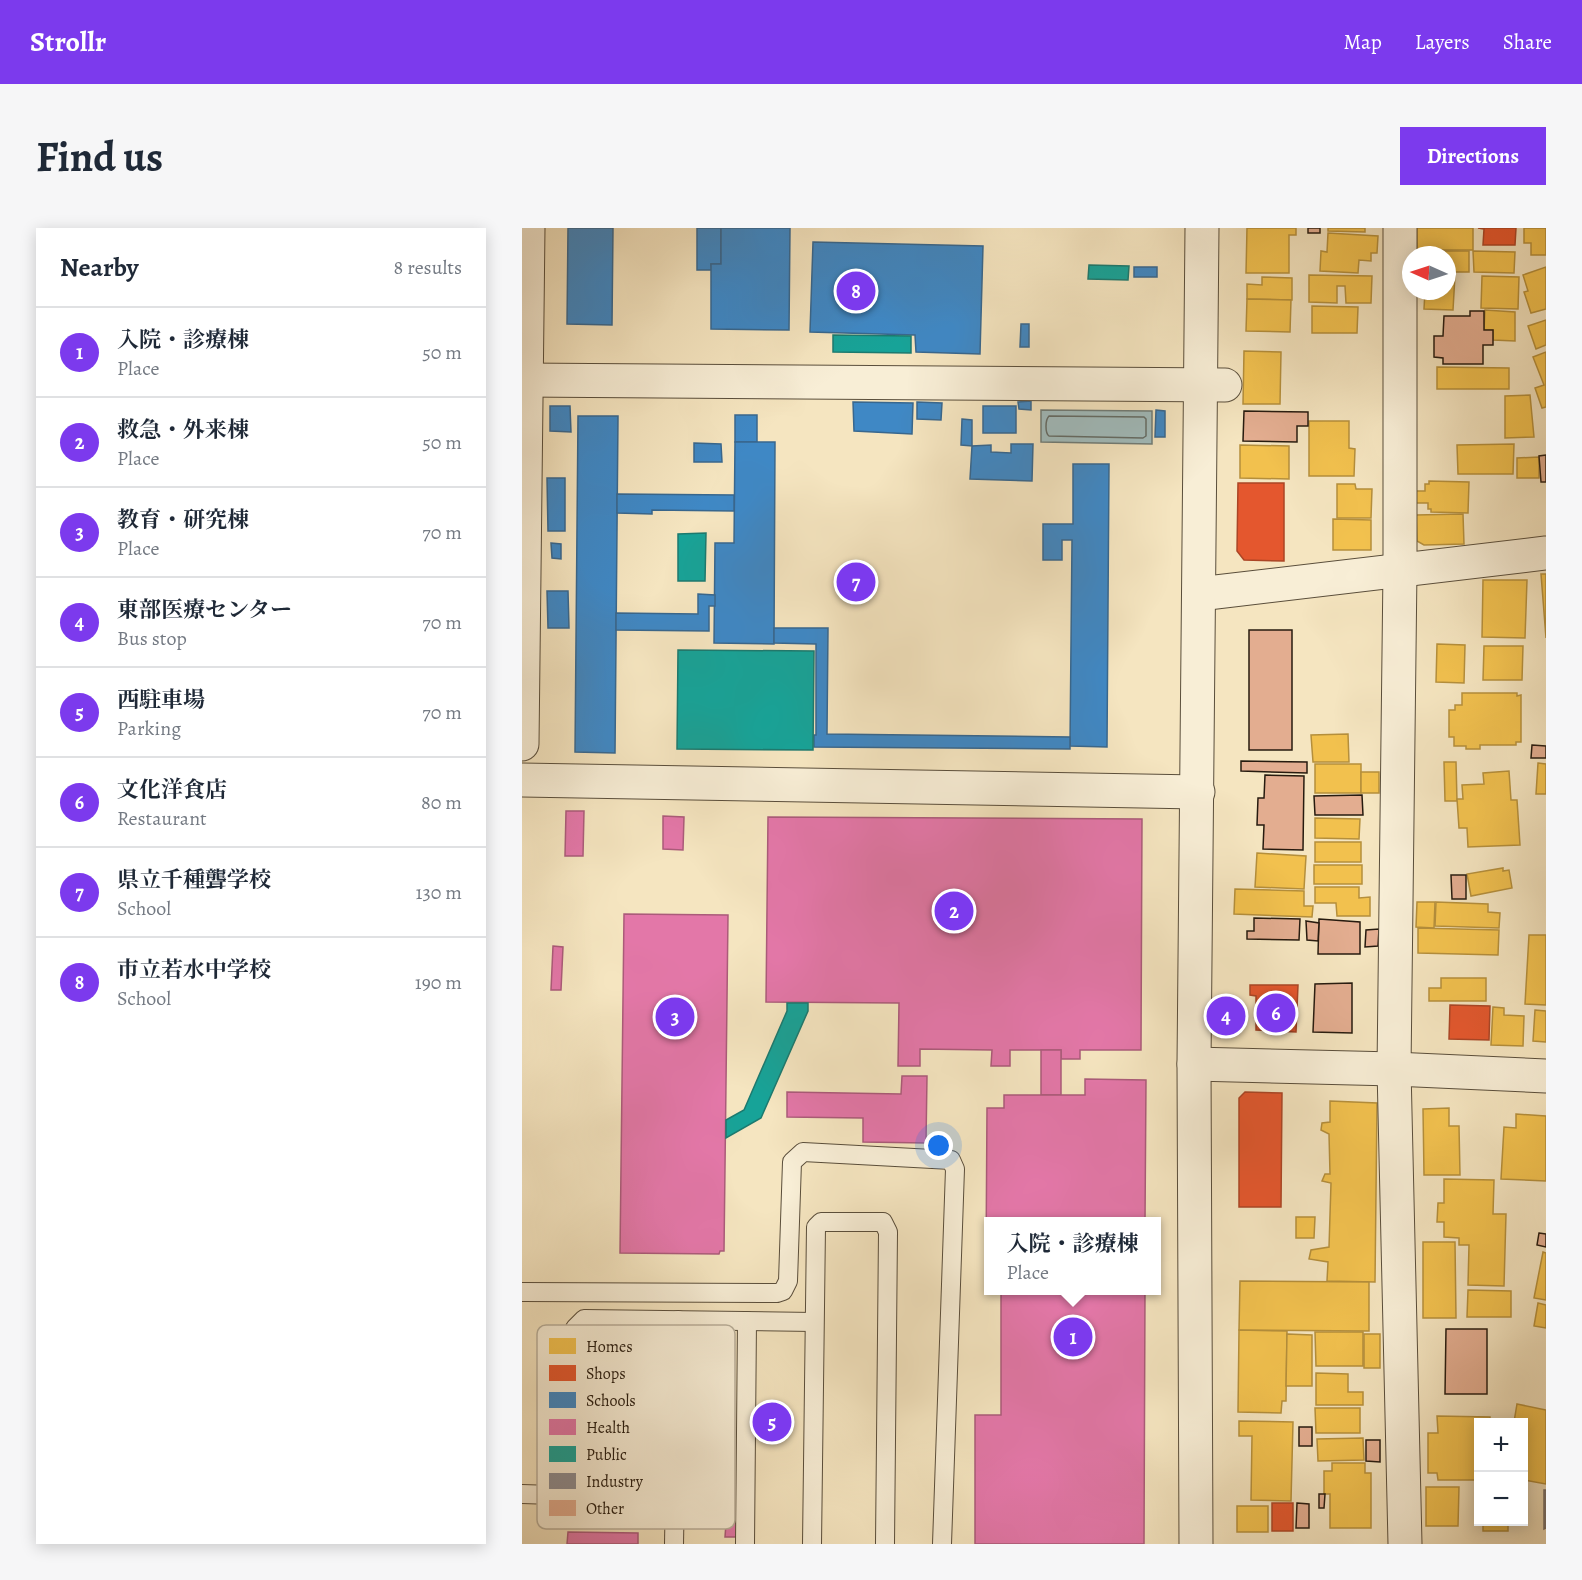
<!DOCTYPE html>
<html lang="en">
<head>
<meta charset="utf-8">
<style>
  :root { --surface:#fff; --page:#f6f6f7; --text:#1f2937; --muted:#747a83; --line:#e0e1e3; --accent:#7c3aed }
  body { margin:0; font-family:Alegreya,"Noto Serif JP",serif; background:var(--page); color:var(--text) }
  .controls { position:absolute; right:18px; bottom:18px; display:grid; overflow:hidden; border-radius:0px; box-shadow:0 3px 15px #0003 }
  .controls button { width:54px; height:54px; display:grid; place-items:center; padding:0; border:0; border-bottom:2px solid var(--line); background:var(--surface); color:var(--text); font:30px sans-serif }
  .compass { position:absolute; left:880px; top:18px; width:54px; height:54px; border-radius:50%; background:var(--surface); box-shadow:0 3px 15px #0003; rotate:273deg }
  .you { position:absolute; left:417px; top:918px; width:21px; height:21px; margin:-15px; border:4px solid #fff; border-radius:50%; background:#1a73e8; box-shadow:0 0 0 9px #1a73e833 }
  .badge { display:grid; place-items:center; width:39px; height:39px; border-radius:50%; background:var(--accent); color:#fff; font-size:20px; font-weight:700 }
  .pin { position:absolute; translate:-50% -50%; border:3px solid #fff; box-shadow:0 2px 6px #0006 }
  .popup { position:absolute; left:462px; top:989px; width:177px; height:78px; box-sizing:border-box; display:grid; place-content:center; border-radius:0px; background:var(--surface); filter:drop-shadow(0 2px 4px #0005); font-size:20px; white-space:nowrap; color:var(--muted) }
  .popup b { font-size:22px; color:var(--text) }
  .popup::after { content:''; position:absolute; left:50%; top:100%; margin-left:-12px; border:12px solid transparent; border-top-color:var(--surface) }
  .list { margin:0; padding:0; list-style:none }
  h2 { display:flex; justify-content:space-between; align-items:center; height:78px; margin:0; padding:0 24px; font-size:26px }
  h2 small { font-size:20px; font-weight:400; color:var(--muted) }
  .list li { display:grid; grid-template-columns:39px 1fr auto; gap:18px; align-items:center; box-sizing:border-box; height:90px; padding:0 24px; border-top:2px solid var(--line) }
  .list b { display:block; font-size:22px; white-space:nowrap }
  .list p { margin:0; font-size:20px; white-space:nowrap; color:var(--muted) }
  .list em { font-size:20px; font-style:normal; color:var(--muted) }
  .map { position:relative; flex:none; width:1024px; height:1316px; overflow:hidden; border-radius:0px }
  header { display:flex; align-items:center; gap:36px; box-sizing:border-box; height:84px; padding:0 30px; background:var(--accent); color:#fff }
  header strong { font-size:28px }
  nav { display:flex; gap:33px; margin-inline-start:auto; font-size:21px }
  .intro { display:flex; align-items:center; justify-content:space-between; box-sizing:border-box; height:144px; padding:0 36px }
  h1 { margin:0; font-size:42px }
  .button { padding:15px 27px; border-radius:0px; background:var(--accent); color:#fff; font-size:21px; font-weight:700 }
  main { display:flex; gap:36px; padding:0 36px }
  aside { flex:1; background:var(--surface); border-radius:0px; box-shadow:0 3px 15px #0003 }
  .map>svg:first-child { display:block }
  .water { fill:#a1bcbd; stroke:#707c77; stroke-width:1.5 }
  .homes { fill:#f2c14e; stroke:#b58f3b; stroke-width:1.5 }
  .shops { fill:#e4572e; stroke:#ab4525; stroke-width:1.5 }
  .schools { fill:#3f88c5; stroke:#38678e; stroke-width:1.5 }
  .health { fill:#e377a8; stroke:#ab5b7a; stroke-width:1.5 }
  .public { fill:#17a398; stroke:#1c7a6f; stroke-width:1.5 }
  .industry { fill:#8d8d92; stroke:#6e6b6b; stroke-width:1.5 }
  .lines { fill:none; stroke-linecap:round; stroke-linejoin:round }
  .shore { stroke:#646c66; stroke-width:1.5 }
  .building { fill:#e3ad90; stroke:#271b0f; stroke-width:1.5 }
  .service-casing { stroke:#5a4e3b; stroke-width:20 }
  .minor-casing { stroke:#5a4e3b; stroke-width:35 }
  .tertiary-casing { stroke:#5a4e3b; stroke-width:35 }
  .service { stroke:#f8eed6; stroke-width:18 }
  .minor { stroke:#f8eed6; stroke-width:33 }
  .tertiary { stroke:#f8eed6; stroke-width:33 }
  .key { fill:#f8eed6; stroke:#b9af9a; stroke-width:1.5 }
  .key-label { font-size:16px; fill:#271b0f }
</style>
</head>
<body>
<header>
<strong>Strollr</strong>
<nav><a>Map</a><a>Layers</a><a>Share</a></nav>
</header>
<div class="intro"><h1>Find us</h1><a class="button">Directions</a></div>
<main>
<aside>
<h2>Nearby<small>8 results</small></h2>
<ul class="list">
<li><span class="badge">1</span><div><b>入院・診療棟</b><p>Place</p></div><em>50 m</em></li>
<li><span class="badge">2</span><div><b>救急・外来棟</b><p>Place</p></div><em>50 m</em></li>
<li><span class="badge">3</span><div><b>教育・研究棟</b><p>Place</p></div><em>70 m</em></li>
<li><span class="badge">4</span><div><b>東部医療センター</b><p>Bus stop</p></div><em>70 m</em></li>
<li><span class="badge">5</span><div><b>西駐車場</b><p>Parking</p></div><em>70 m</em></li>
<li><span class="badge">6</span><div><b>文化洋食店</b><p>Restaurant</p></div><em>80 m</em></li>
<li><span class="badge">7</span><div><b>県立千種聾学校</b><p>School</p></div><em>130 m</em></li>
<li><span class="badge">8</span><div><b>市立若水中学校</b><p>School</p></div><em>190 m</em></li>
</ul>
</aside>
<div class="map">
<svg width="1024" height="1316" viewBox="0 0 1024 1316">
  <rect width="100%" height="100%" fill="#f5e5c0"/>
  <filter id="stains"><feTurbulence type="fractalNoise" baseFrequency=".00333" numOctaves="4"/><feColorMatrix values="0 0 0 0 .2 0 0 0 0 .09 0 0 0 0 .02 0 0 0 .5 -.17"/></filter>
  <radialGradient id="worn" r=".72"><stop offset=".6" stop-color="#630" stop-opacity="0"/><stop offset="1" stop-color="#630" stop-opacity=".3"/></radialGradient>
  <polygon class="water" points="519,182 630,183 630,216 519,214"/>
  <g class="homes">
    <polygon points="725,0 774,0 774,7 767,7 767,45 724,45"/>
    <polygon points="806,0 843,0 843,4 806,3"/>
    <rect x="895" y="0" width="56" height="22"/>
    <polygon points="1002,0 1024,0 1024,27 1009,27 1009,15 1002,15"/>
    <polygon points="806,5 856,8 855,25 849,25 849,33 837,32 836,45 798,43 799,23 805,24"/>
    <polygon points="894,23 947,23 947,44 925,44 925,27 894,27"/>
    <polygon points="951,23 993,24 992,45 952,44"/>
    <polygon points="1024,39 1024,81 1009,85 1002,64 1006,63 1001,47"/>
    <polygon points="787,47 850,48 849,75 824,75 823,58 815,58 815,75 787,74"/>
    <polygon points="925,47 933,47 931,82 902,81 903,63 925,63"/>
    <polygon points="960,48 997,49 996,81 959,80"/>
    <polygon points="740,49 770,50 770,72 725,71 725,56 740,57"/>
    <polygon points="725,71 769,72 768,104 724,103"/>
    <polygon points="790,78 836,79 835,105 790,105"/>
    <polygon points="963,82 993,84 993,113 971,112 971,102 962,102"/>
    <polygon points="1024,92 1024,117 1014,121 1006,98"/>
    <polygon points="722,123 759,124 758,176 721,176"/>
    <polygon points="1024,124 1024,179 1020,180 1013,160 1022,157 1011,129"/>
    <polygon points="915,139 987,140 987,161 915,161"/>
    <polygon points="1008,167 1012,209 983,210 983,168"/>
    <polygon points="787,193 827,193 827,220 833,221 832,248 787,248"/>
    <polygon points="992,216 991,246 936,246 935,217"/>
    <polygon points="718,217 767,218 767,251 718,250"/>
    <polygon points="1017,229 1017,250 995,250 995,230"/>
    <polygon points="907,253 947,254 946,285 909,284 909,281 906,281 906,275 893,275 894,263 903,263 903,256 907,256"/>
    <polygon points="815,256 833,256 834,261 850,261 849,290 815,290"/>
    <polygon points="941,286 942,316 902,317 895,313 894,287"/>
    <polygon points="811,291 849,292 849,322 811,322"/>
    <polygon points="1019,346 1024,346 1024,410"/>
    <polygon points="961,352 1005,352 1003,410 960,409"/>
    <polygon points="915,416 943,417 942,455 914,454"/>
    <polygon points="962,418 1001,418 1000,452 961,452"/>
    <polygon points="940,465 995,465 995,468 999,467 999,514 994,514 994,517 958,517 958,521 944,521 944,518 932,518 932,509 927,509 927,482 933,482 933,477 940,477"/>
    <polygon points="826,506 827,534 791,534 789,507"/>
    <polygon points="922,534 934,534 935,573 923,573"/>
    <polygon points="1016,535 1024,536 1024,566 1014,566"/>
    <rect x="793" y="536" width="46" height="29"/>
    <polygon points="987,543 989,572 995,572 998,617 946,619 945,600 937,600 935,571 941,571 940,557 962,556 961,545"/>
    <rect x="839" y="544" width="18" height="21"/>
    <polygon points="793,590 838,591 837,611 793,610"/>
    <rect x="793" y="614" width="46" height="20"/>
    <polygon points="735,625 784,628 782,661 733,659"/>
    <rect x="792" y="637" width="48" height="19"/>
    <polygon points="981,640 981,643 987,642 990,660 949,668 945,646"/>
    <polygon points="793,659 837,659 837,670 848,669 848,688 815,688 814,675 793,675"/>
    <polygon points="713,661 782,663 782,678 791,678 790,689 712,686"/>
    <polygon points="895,674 913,674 912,700 894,699"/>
    <polygon points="914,674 966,676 966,684 978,685 977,700 913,698"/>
    <polygon points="896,700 977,702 976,727 896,725"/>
    <polygon points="1007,707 1024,707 1024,777 1003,776"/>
    <polygon points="919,750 964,750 964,773 907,773 907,760 919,760"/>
    <polygon points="971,779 982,780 982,787 1002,788 1001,818 969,817"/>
    <polygon points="1013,782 1024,783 1024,814 1011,813"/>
    <polygon points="808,873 855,875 853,1054 805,1053 806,1034 787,1031 789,1022 807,1019 809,955 800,953 803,946 808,946 807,906 799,902 800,895 808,894"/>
    <polygon points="927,880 927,898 937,898 938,947 902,947 901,881"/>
    <polygon points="994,886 1024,888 1024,953 979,951 982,899 994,900"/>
    <polygon points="922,951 972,952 971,986 984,986 982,1058 946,1057 947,1017 937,1017 937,1010 922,1009 922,994 915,994 916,975 922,975"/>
    <polygon points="774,989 793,989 792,1010 774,1010"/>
    <polygon points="901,1014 933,1014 934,1090 901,1090"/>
    <polygon points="1021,1024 1024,1025 1024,1072 1012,1070"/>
    <polygon points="718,1053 847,1054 847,1103 717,1102"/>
    <polygon points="946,1062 989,1063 989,1089 945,1089"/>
    <polygon points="1016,1075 1024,1077 1024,1100 1012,1098"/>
    <polygon points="717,1102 765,1103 764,1173 760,1173 759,1185 716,1184"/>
    <polygon points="793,1104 841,1104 841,1138 794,1138"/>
    <polygon points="765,1106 790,1107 790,1158 764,1158"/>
    <rect x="842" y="1106" width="16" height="34"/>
    <polygon points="794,1145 826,1146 826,1164 841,1164 841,1177 794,1177"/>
    <polygon points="995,1176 1024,1182 1024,1256 1002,1252 1002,1194 992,1194"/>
    <polygon points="793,1180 838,1180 838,1205 794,1205"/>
    <polygon points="915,1188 968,1189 968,1194 957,1194 957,1252 916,1252 915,1245 906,1245 906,1205 916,1205"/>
    <polygon points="717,1193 771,1194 769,1273 729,1272 730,1208 717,1208"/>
    <polygon points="841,1210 842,1232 796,1233 795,1211"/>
    <polygon points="810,1235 843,1235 843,1245 849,1245 849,1300 808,1300 808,1266 802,1266 802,1243 810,1243"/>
    <polygon points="904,1259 937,1259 936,1298 904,1298"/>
    <rect x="715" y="1278" width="31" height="26"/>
    <rect x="961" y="1294" width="25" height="9"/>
  </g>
  <g class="shops">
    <polygon points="956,0 994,0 993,17 961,17 962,1"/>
    <polygon points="716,255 762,255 762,333 722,332 715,323"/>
    <polygon points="728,757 776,757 774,804 734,802 734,768 728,767"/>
    <polygon points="928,777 968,778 967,812 927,811"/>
    <polygon points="723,864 760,865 759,979 717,979 717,870"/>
    <rect x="750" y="1275" width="21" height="28"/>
  </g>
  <g class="schools">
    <polygon points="46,0 91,0 90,97 45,96"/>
    <polygon points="175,0 199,0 199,36 189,36 190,42 175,42"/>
    <polygon points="199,0 268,0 267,102 189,101 189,36 199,36"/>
    <polygon points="291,14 461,18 458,126 394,124 393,107 288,104"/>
    <rect x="612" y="39" width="23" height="10"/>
    <polygon points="499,96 507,96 507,119 498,119"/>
    <polygon points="509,173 509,182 497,181 496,174"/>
    <polygon points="331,174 391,175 390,206 332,203"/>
    <polygon points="395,174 420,175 419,192 395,191"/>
    <polygon points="28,178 48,178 49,204 28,203"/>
    <rect x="461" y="178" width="33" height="27"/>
    <polygon points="634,182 643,183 643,209 633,209"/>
    <rect x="213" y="187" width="22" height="27"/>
    <polygon points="56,188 96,188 93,525 53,524"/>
    <polygon points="440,191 450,192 450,218 439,217"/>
    <polygon points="213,214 253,214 252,416 192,415 193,315 212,315"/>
    <polygon points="172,215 199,216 200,234 172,234"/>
    <polygon points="489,216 511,216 510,253 448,251 450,218 469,217 469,224 489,225"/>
    <polygon points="551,236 587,236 585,519 548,518 550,312 540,312 540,332 521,332 521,296 551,296"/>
    <polygon points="25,250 43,250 43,303 26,303"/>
    <polygon points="95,266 212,267 212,283 130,282 130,286 95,285"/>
    <polygon points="29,315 39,316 39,331 30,330"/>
    <polygon points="25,363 46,363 47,400 26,400"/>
    <polygon points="176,366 193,367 193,378 187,378 187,403 94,402 94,385 176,386"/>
    <polygon points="252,400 306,400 305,506 548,509 548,521 292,519 292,507 294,507 294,416 252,415"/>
  </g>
  <g class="health">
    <polygon points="44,583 62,583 61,628 43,628"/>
    <polygon points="141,588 162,589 161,622 141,621"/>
    <polygon points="246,589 620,591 619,822 558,822 558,831 539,831 539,822 488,822 488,838 469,838 470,822 398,821 398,838 376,838 377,775 244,774"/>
    <polygon points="102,686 206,687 202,1023 198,1023 197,1026 98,1025"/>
    <polygon points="31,718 41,719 39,762 29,762"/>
    <rect x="519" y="822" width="20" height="45"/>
    <polygon points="380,848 405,848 404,915 341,914 341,890 265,889 265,864 379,866"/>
    <polygon points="563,851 624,852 623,994 467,994 467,1031 464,1031 465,880 482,880 482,867 563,867"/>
    <polygon points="479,1062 623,1062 622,1316 453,1316 453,1187 479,1187"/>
    <polygon points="113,1149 130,1149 129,1169 64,1169 63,1227 54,1227 55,1157 113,1158"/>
    <rect x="174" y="1164" width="8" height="10"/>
    <polygon points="23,1209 39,1210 38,1252 23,1251"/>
    <polygon points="204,1295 219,1295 218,1309 203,1309"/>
    <polygon points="46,1304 116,1305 116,1316 45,1316"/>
  </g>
  <g class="public">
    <polygon points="567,37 607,38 606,52 566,51"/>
    <polygon points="311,107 389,108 389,125 311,124"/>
    <polygon points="184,305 183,353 156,353 156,306"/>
    <polygon points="156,422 292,423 291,522 155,521"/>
    <polygon points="265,775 286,775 286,783 239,890 204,910 204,892 222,882 265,783"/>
  </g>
  <polygon class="industry" points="1022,1262 1024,1262 1024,1300 1022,1301"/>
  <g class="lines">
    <path class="shore" d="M527,188L622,189L624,191V208L621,210L527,208C523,205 523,192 527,188Z"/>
  </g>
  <g class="building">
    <rect x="786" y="0" width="12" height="5"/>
    <polygon points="948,83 962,83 962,102 971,102 971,117 961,117 961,136 921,136 921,130 912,129 912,108 921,108 922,88 948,88"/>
    <polygon points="722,183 786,184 786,198 775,198 775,214 721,213"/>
    <polygon points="1024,227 1024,254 1019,254 1017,228"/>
    <rect x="727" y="402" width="43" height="120"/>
    <polygon points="1010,517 1024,518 1024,530 1009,530"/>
    <polygon points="719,533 785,534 785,545 719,543"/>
    <polygon points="743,547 782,548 781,622 741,621 742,597 735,597 736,570 742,570"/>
    <polygon points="840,567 841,587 793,587 792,568"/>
    <polygon points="929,647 944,647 944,671 930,671"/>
    <polygon points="732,690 778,691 777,712 725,711 725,703 732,703"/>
    <polygon points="797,691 838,694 838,726 796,726"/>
    <polygon points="784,693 797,695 796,713 785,712"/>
    <polygon points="857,701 856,718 843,719 844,702"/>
    <polygon points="830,755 830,805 791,804 793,756"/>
    <polygon points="1017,1005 1024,1006 1024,1019 1015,1017"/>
    <polygon points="924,1101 965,1101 965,1166 923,1166"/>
    <rect x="777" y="1199" width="13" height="19"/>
    <polygon points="844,1212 858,1212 858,1234 844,1233"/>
    <polygon points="797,1266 803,1266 802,1280 797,1280"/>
    <polygon points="775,1275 787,1276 787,1300 774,1300"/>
  </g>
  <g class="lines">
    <defs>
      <g id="service">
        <polyline points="0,1064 255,1065 261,1063 266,1053 270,934 281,924 429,932 433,941 420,1316"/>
        <polyline points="0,1266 153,1271"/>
        <polyline points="48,1267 53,1100 62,1091 292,1094"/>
        <polyline points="152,1316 156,1092"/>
        <polyline points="223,1316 225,1093"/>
        <polyline points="290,1316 294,999 299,994 361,994 366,1004 363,1316"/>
      </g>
      <g id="minor">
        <polyline points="878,0 878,341 872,841 883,1316"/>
        <polyline points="0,152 703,157"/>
        <polyline points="677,366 1024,325"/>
        <polyline points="0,516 6,0"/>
        <polyline points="0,552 676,564"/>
      </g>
      <g id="tertiary">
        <polyline points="672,836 872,841 1024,848"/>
        <polyline points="674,1316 672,836 680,0"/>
      </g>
    </defs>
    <use href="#service" class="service-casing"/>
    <use href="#minor" class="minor-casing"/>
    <use href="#tertiary" class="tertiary-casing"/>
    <use href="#service" class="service"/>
    <use href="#minor" class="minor"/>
    <use href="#tertiary" class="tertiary"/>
  </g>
  <rect x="15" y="1097" width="198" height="204" rx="9" class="key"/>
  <rect x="27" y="1110" width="27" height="16" fill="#f2c14e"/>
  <rect x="27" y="1137" width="27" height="16" fill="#e4572e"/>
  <rect x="27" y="1164" width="27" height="16" fill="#3f88c5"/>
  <rect x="27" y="1191" width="27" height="16" fill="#e377a8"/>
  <rect x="27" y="1218" width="27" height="16" fill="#17a398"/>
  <rect x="27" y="1245" width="27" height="16" fill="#8d8d92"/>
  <rect x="27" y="1272" width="27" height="16" fill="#e3ad90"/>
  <g class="key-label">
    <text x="64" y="1124">Homes</text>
    <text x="64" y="1151">Shops</text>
    <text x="64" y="1178">Schools</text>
    <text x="64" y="1205">Health</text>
    <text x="64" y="1232">Public</text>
    <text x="64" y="1259">Industry</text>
    <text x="64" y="1286">Other</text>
  </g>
  <rect width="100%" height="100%" filter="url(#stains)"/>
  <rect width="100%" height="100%" fill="url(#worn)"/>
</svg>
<div class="controls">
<button>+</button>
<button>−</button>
</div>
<svg class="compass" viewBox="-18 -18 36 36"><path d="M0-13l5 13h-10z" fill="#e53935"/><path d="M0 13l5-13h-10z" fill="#747a83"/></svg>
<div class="you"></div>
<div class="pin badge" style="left:551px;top:1109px">1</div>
<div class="popup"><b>入院・診療棟</b>Place</div>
<div class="pin badge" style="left:432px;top:683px">2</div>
<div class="pin badge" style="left:153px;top:789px">3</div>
<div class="pin badge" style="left:704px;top:788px">4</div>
<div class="pin badge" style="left:250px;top:1194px">5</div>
<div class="pin badge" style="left:754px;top:785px">6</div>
<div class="pin badge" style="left:334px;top:354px">7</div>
<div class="pin badge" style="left:334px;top:63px">8</div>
</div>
</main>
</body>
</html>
